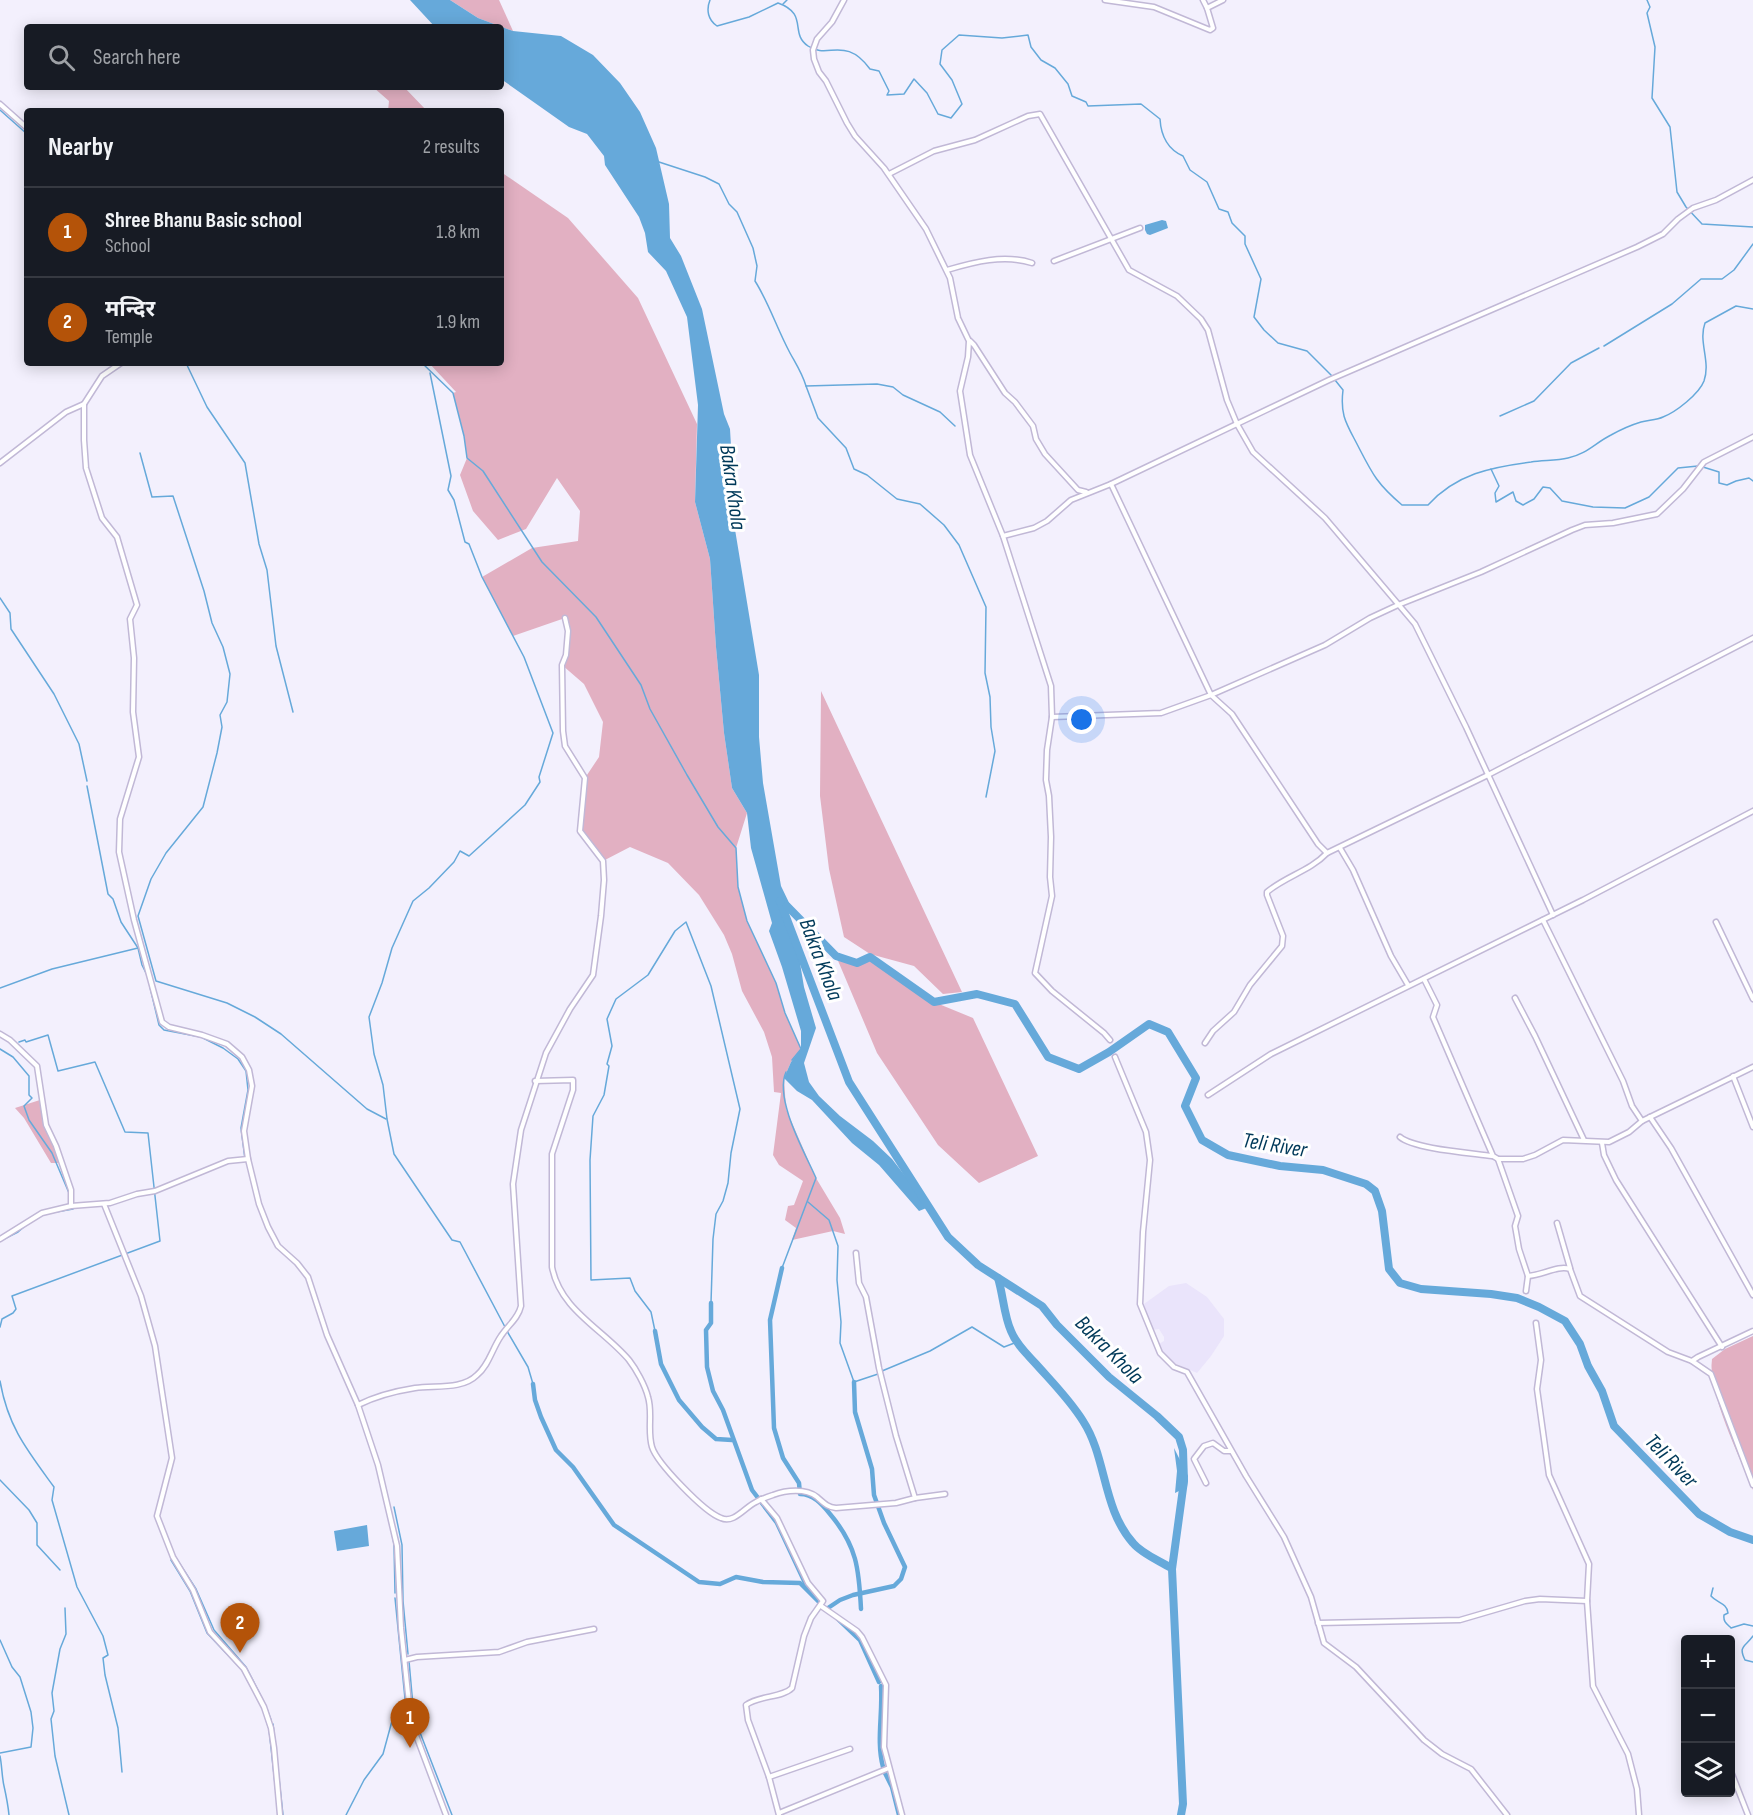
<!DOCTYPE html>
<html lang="en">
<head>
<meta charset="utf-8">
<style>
  :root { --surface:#171b24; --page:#20242c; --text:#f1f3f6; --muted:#9ea1a6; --line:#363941; --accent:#b45309 }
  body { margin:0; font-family:"Sofia Sans Condensed","Noto Sans Devanagari",sans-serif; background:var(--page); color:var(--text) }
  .controls { position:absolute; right:18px; bottom:18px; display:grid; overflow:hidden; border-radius:6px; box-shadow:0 3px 15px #0003 }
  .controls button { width:54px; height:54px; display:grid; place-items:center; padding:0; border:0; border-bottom:2px solid var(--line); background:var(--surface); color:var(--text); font:30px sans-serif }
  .you { position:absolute; left:1082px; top:720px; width:21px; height:21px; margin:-15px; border:4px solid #fff; border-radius:50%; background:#1a73e8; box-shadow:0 0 0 9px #1a73e833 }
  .badge { display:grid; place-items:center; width:39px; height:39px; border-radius:50%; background:var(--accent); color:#fff; font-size:20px; font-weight:700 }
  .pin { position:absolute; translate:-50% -50px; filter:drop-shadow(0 2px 3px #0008) }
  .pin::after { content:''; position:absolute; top:32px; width:21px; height:18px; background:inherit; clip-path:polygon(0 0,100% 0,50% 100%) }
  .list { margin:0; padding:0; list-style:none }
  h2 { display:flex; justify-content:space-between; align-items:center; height:78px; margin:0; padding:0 24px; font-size:26px }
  h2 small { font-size:20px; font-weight:400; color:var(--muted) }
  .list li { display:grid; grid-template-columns:39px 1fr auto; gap:18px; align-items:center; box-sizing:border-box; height:90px; padding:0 24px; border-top:2px solid var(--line) }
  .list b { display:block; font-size:22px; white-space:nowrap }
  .list p { margin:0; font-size:20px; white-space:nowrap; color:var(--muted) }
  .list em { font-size:20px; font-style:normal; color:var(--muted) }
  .icon { flex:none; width:33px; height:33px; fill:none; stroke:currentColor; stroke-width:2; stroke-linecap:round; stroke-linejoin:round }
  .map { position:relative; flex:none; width:1753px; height:1815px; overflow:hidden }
  .search { position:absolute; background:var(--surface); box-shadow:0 3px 15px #0003; left:24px; top:24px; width:480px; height:66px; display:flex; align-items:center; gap:15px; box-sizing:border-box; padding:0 21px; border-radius:6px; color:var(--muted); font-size:22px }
  .panel { position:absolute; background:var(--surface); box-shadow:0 3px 15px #0003; left:24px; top:108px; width:480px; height:258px; border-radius:6px }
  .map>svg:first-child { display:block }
  .built { fill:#eae4fb }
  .green { fill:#e2b0c2 }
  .water { fill:#66a9da }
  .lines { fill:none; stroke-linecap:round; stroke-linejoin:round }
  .stream { stroke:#66a9da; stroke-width:1.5 }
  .canal { stroke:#66a9da; stroke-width:4.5 }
  .river { stroke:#66a9da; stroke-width:8 }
  .street-casing { stroke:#c1b8d6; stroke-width:7 }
  .street { stroke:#fff; stroke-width:4 }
  .labels { text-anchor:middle; stroke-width:6; stroke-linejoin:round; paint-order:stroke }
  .water-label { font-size:22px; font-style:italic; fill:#003959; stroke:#fff }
</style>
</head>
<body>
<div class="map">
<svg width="1753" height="1815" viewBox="0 0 1753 1815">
  <rect width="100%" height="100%" fill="#f3f0fd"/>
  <polygon class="built" points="1186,1283 1207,1297 1224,1319 1224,1336 1211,1356 1197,1373 1172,1362 1157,1345 1164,1341 1164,1337 1159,1329 1152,1330 1144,1304 1169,1286"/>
  <g class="green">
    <polygon points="450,0 499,0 513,31 478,18"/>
    <polygon points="373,87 404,87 427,111 388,111 389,101"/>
    <path d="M501,172L568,218L638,298L697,424L695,502L710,559L716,647L724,733L732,788L747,813L736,848L738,887L747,921L776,983L785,1013L801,1049L791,1062L784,1078L786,1109L816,1178L840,1218L845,1234L833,1231L792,1240L796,1228L785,1220L788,1206L794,1205L803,1181L779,1165L773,1155L781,1093L774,1092L772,1057L764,1032L742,991L732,954L724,935L699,895L668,863L630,847L603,861L580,831L585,778L599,757L603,722L584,684L562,665C569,650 569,634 565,618L513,636L482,577L532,548L578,541L580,511L557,478L526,529L498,540L473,511L460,475L467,458L464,436L453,393L456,392L429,363H501Z"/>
    <polygon points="821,691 962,992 943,994 914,966 870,954 844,937 829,869 820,796"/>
    <polygon points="836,956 857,963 870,957 934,1002 973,1018 1038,1156 979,1183 938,1145 877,1053"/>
    <polygon points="43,1099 46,1125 62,1163 51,1163 24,1118 15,1108"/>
    <path d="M1753,1336V1490C1740,1457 1707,1392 1712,1359L1725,1349Z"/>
  </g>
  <g class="water">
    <polygon points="410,0 450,0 478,18 513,31 561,36 593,55 620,83 640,112 656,148 669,204 670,238 681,256 702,309 724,414 730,429 731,446 728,487 759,675 759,737 763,783 781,886 794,913 784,910 797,945 804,987 816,1028 804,1063 809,1082 819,1096 840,1116 873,1141 892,1159 929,1207 919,1211 879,1165 852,1143 812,1100 797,1091 784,1078 791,1062 801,1049 801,1031 782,967 769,931 772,923 751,848 747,813 732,788 724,733 716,647 710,559 695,502 698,405 687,317 666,271 648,252 645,233 639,217 605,165 604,156 587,134 569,127 501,79 501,27 435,27"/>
    <polygon points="1162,220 1166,221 1168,228 1150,235 1147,234 1145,230 1145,225"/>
    <polygon points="1174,1448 1188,1476 1187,1487 1175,1493 1177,1471"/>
    <polygon points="367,1525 369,1546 337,1551 334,1531"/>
  </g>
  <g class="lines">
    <g class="stream">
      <path d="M710,0C706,10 708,20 717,26L749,17L778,3C809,14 789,33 808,46C828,60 845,35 870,69L879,71L889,91L887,95L904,94L914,79L927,93L938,114L951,118L962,104L952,80L940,64L942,50L959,35L1002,38L1028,35L1031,47L1041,60L1055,68L1068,84L1072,96L1086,102L1088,106L1141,104L1160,119C1161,136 1167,149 1183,156L1190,170L1207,182L1219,209L1228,212L1232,223L1245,236V244L1261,279L1254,317L1264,330L1278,343L1307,351L1332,376"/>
      <polyline points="1647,0 1650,7 1647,13 1655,47 1652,98 1670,127 1677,192 1686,207 1702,224 1753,227"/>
      <polyline points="783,4 787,0"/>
      <polyline points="0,110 27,134"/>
      <path d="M659,162L705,177L719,184L729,204L737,212L753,248L757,266L755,281C769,303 777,329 790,353C796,364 802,373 806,386L877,384L893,387L903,395L940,412L955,426"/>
      <polyline points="1604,346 1672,304 1701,279 1722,279 1734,270 1753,244"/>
      <polyline points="186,363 207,407 245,463 259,544 267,570 276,646 293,712"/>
      <polyline points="422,363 453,393 464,436 467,458 483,471 542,562 596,617 641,685 650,709 687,775 718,827 736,848 738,887 747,921 776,983 785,1013 801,1049 792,1060"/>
      <polyline points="430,373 451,476 448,490 454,500 465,542 469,544 482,577 524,657 553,733 539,777 540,782 525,805 469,856 460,851 454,862 429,888 413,901 392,948 382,983 369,1017 374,1054 383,1085 387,1119 394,1154 452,1240 460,1242 505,1327"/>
      <path d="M1335,380L1343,390C1340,415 1346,423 1357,444C1372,473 1376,483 1402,505H1428C1456,474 1491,467 1531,462C1543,460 1556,461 1568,458C1587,454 1595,443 1611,435C1620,430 1631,425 1641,422C1648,420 1657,420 1663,417C1676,412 1699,394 1704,381C1711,361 1698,342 1705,323L1736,306L1753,309"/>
      <polyline points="806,386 818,418 846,448 854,469 867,475 897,499 920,504 944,525 959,545 986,607 985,673 990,697 991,727 995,751 986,797"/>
      <polyline points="1500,416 1534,401 1571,363 1599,348"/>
      <polyline points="140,453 152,497 173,496 204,591 212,623 223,647 230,674 227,702 220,715 222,727 217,753 203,807 166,853 151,879 138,916 156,981 227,1003 255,1017 281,1034 367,1109 386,1119"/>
      <polyline points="1703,467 1719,472 1719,483 1727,485 1736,481 1749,478 1753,481"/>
      <polyline points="1491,469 1499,486 1495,493 1496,502 1513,492 1516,501 1523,505 1534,499 1543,487 1550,488 1562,501 1593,507 1625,508 1649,497 1678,468 1698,466"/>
      <polyline points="0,598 10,613 11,629 54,694 79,744 87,781"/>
      <polyline points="87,786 108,894 113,899 121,922 138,948 142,965 148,977"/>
      <polyline points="150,987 159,1025 164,1030 201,1037 223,1048 238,1059 246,1071 248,1090 241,1128 245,1159"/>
      <polyline points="0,988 52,969 138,948"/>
      <polyline points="0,1049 13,1057 29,1076 29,1095 32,1098 24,1106 29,1120 52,1153 69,1193"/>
      <polyline points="808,1202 829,1220 838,1246 837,1280 841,1322 840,1343 854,1382 878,1374"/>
      <polyline points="50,1213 73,1209 73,1195"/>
      <polyline points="0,1241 18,1232 25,1226"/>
      <path d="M782,1268L816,1178C805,1153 774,1099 786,1072"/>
      <polyline points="0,1327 2,1319 13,1313 16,1309 12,1296 160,1241 148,1133 125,1132 95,1062 58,1071 48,1035 26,1042 25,1040 19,1042"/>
      <polyline points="507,1331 528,1367 533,1384"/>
      <polyline points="655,1331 651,1312 635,1291 630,1278 591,1280 590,1160 593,1116 604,1095 609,1066 607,1064 612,1046 607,1019 616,999 648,975 675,931 686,922 711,986 740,1109 731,1153 728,1183 723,1201 716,1214 713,1239 711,1303"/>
      <polyline points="882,1371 930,1351 972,1327 1004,1347 1017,1342"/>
      <path d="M0,1381C8,1427 27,1450 54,1487L52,1500L77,1587L103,1636L108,1655L103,1658L105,1675L118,1728L122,1772"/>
      <polyline points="0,1480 29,1510 37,1523 37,1545 60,1570"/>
      <polyline points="394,1507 402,1545 403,1601 408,1654"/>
      <polyline points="391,1528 394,1544 395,1593"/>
      <polyline points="176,1558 196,1589 214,1630 246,1667 264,1702"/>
      <polyline points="171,1560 190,1591 207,1633 242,1670 262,1707 269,1729 276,1793"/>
      <path d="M1713,1588L1711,1596C1717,1603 1727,1603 1728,1613L1724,1615C1723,1622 1727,1624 1731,1628L1744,1624L1753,1626"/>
      <polyline points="395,1598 407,1719 427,1769"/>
      <polyline points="65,1608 66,1634 60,1649 52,1693 54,1711 51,1719 55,1756 69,1815"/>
      <path d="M1753,1636C1745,1647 1738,1646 1745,1660L1753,1662"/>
      <polyline points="0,1640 12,1667 20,1677 31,1712 33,1728 31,1747 0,1753"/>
      <polyline points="409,1661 414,1717 452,1815"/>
      <polyline points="267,1709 271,1720"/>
      <polyline points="273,1724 283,1815"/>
      <path d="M0,1756C2,1766 2,1778 4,1786C6,1795 8,1805 9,1815"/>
      <polyline points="346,1815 364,1780 383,1754 392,1721 407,1718"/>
    </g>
    <g class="canal">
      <path d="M782,1268L770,1320L774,1428L783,1458L799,1483L800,1494C813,1494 822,1504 830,1514C857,1546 859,1569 861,1609"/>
      <polyline points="711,1303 711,1323 706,1330 707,1367 713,1391 723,1410 752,1490 777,1523 807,1587"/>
      <polyline points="655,1331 661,1364 679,1400 702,1427 716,1439 732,1440"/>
      <polyline points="533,1384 535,1400 541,1417 556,1450 573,1467 614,1525 699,1582 720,1584 736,1577 763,1582 800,1583 819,1602"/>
      <polyline points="828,1608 840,1600 853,1595 894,1586 901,1579 905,1567 884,1523 874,1495 872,1469 855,1412 854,1382"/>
      <polyline points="837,1618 860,1640 879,1682"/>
      <path d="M881,1686C883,1713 876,1741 883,1767"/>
      <polyline points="885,1773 892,1787 899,1815"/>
    </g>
    <g class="river">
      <polyline points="780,901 849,1082 948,1237 978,1265 1042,1306 1057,1325 1109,1377 1157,1416 1179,1437 1183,1450 1184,1481 1172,1569 1183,1804 1181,1815"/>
      <polyline points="787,906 836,956 857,963 870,957 934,1002 977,994 1015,1004 1048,1057 1079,1069 1109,1052 1149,1024 1168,1032 1196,1078 1185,1106 1202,1140 1228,1155 1280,1166 1323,1170 1366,1184 1375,1191 1382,1211 1389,1269 1400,1283 1421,1289 1491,1294 1517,1298 1539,1307 1565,1321 1580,1344 1588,1366 1602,1391 1614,1426 1699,1514 1730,1532 1753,1540"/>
      <path d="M998,1278C1003,1294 1004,1316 1011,1331C1016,1344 1027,1354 1036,1364C1052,1382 1070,1400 1083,1421C1107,1458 1102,1508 1133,1543C1142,1554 1160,1561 1171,1568"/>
    </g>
    <defs>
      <g id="street">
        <polyline points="844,0 832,22 817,39 813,50 814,59 819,72 826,81 847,123 855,136 884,168 926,229 950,278 958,318 969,341 968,357 960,391 970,455 1003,536 1051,686 1052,717 1047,750 1046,780 1049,796 1051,837 1050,877 1052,896 1035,973 1052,991 1104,1033 1110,1040"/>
        <polyline points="1105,0 1154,7 1210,30 1213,28 1207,8 1223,0"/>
        <polyline points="1203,0 1207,8"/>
        <polyline points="0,104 27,128"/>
        <polyline points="889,174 934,151 975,140 1028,116 1040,114 1129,270 1177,296 1201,319 1208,330 1227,400 1237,424 1253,452 1325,518 1415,624 1466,727 1553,915"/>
        <polyline points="1753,180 1716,200 1693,208 1678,219 1663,234 1637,247 1329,380 1111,484 1211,695 1232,714 1318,844 1327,853 1488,775 1753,638"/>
        <polyline points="1054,261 1140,228"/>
        <path d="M947,270C974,262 1004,254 1032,263"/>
        <polyline points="970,341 974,345 1005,393 1015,402 1033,426 1036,439 1045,454 1078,490 1086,492"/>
        <polyline points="121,363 102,376 84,404 84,440 86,468 102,518 117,537 137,605 130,619 134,658 133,712 139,757 120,819 119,852 134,920 162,1022 169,1027 202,1035 227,1044 242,1057 249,1070 252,1086 244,1131 248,1159 259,1204 268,1227 278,1246 297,1263 308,1277 327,1335 358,1405 378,1465 397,1546 401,1628 411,1722 446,1815"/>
        <polyline points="0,463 66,412 84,404"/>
        <polyline points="1003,536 1034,528 1047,521 1071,500 1111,484"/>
        <polyline points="1052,717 1161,713 1211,695 1325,645 1370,618 1398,605 1481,572 1572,530 1585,525 1613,523 1657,514 1683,489 1704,462 1753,437"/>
        <polyline points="1340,848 1353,870 1391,956 1408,985"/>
        <polyline points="1543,920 1623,1081 1632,1106 1642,1121"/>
        <polyline points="1716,922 1753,999"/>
        <polyline points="1424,979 1437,1005 1433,1017 1493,1156 1498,1159 1523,1159 1535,1155 1563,1140 1609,1142 1629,1132 1642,1121 1753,1067"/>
        <polyline points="1515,998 1535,1036 1584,1140"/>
        <polyline points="0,1034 10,1040 37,1066 46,1125 56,1146 71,1190 71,1206"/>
        <path d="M1205,1043L1213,1031L1234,1012L1250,985L1282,946L1283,936L1267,895V892C1286,876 1310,871 1327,853"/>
        <polyline points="1115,1057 1146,1132 1150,1160 1143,1232 1140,1304 1160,1353 1174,1367 1187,1372 1246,1476 1284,1537 1311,1597 1324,1643 1356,1667 1424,1740 1442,1754 1471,1769 1507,1815"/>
        <polyline points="1733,1076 1753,1127"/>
        <path d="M535,1081L573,1080V1090L552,1154V1267C560,1310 603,1329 629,1360C636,1369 645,1385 648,1397C653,1413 647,1430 652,1447C657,1463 704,1512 721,1518C734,1524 745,1507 756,1502C761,1499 767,1497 773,1495C786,1490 806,1488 817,1497C824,1503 827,1507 836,1508L896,1503L915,1498L896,1436L879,1368L866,1297L859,1283L856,1253"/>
        <polyline points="1208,1095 1271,1054 1583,900 1753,811"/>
        <polyline points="1650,1117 1671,1148 1753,1295"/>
        <path d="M1400,1137C1414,1149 1472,1153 1492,1156"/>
        <polyline points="1602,1143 1604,1155 1616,1180 1722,1347"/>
        <polyline points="1498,1159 1518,1216 1515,1226 1519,1249 1528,1276 1526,1291"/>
        <polyline points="104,1204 141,1296 155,1346 172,1458 157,1516 173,1557 193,1590 210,1632 244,1669 264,1707 271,1728 274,1748 280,1815"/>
        <polyline points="1557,1223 1570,1268"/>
        <polyline points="0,1239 42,1213 71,1206 110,1203 137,1194 155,1191 228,1161 248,1159"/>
        <path d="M1528,1276C1543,1275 1558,1265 1570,1269L1580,1296L1668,1352L1692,1361"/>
        <polyline points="1536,1323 1541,1360 1537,1389 1549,1475 1589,1564 1587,1601 1593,1686 1628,1754 1637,1789 1639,1815"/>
        <polyline points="1753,1331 1698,1357 1692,1361 1711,1374 1753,1485"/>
        <path d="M358,1405C376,1396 396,1391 415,1388C435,1385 462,1390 477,1375C489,1365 492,1349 501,1336C508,1325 518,1319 521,1306L513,1184L521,1130L546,1053L570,1009L593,975L601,916L604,880L603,861L580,831L585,778L565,746L563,731L562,665L566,655L568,631L565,618"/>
        <polyline points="1206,1483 1194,1459 1204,1446 1213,1443 1224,1451 1231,1451"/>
        <polyline points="915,1498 945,1494"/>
        <path d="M761,1499L777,1518L808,1583L823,1601L811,1618L804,1636L792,1688C782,1698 760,1695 746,1705L748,1720L769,1777L779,1815"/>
        <polyline points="821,1606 857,1631 862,1637 886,1685 884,1747 902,1815"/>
        <polyline points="1318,1623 1460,1620 1525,1601 1540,1599 1587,1601"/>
        <polyline points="405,1660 417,1657 499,1652 527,1642 594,1629"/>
        <polyline points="1730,1769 1748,1815"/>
        <polyline points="769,1777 850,1749"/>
        <polyline points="779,1813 889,1768"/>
      </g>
    </defs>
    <use href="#street" class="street-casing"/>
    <use href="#street" class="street"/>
  </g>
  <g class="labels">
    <g class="water-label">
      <text transform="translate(734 487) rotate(82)" y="8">Bakra Khola</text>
      <text transform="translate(822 959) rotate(69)" y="8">Bakra Khola</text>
      <text transform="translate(1275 1144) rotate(9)" y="8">Teli River</text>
      <text transform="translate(1110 1349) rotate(45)" y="8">Bakra Khola</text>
      <text transform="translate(1672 1460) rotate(46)" y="8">Teli River</text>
    </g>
  </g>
</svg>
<div class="controls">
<button>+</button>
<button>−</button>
<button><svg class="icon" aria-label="layers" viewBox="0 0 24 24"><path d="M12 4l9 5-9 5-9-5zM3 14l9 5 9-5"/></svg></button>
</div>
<div class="you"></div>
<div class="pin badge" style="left:410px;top:1748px">1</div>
<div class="pin badge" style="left:240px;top:1653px">2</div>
<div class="search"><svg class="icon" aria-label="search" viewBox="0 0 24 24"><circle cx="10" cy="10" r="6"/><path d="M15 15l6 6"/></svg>Search here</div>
<section class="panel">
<h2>Nearby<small>2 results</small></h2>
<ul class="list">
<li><span class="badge">1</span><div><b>Shree Bhanu Basic school</b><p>School</p></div><em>1.8 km</em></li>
<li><span class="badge">2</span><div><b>मन्दिर</b><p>Temple</p></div><em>1.9 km</em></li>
</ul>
</section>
</div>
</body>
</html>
